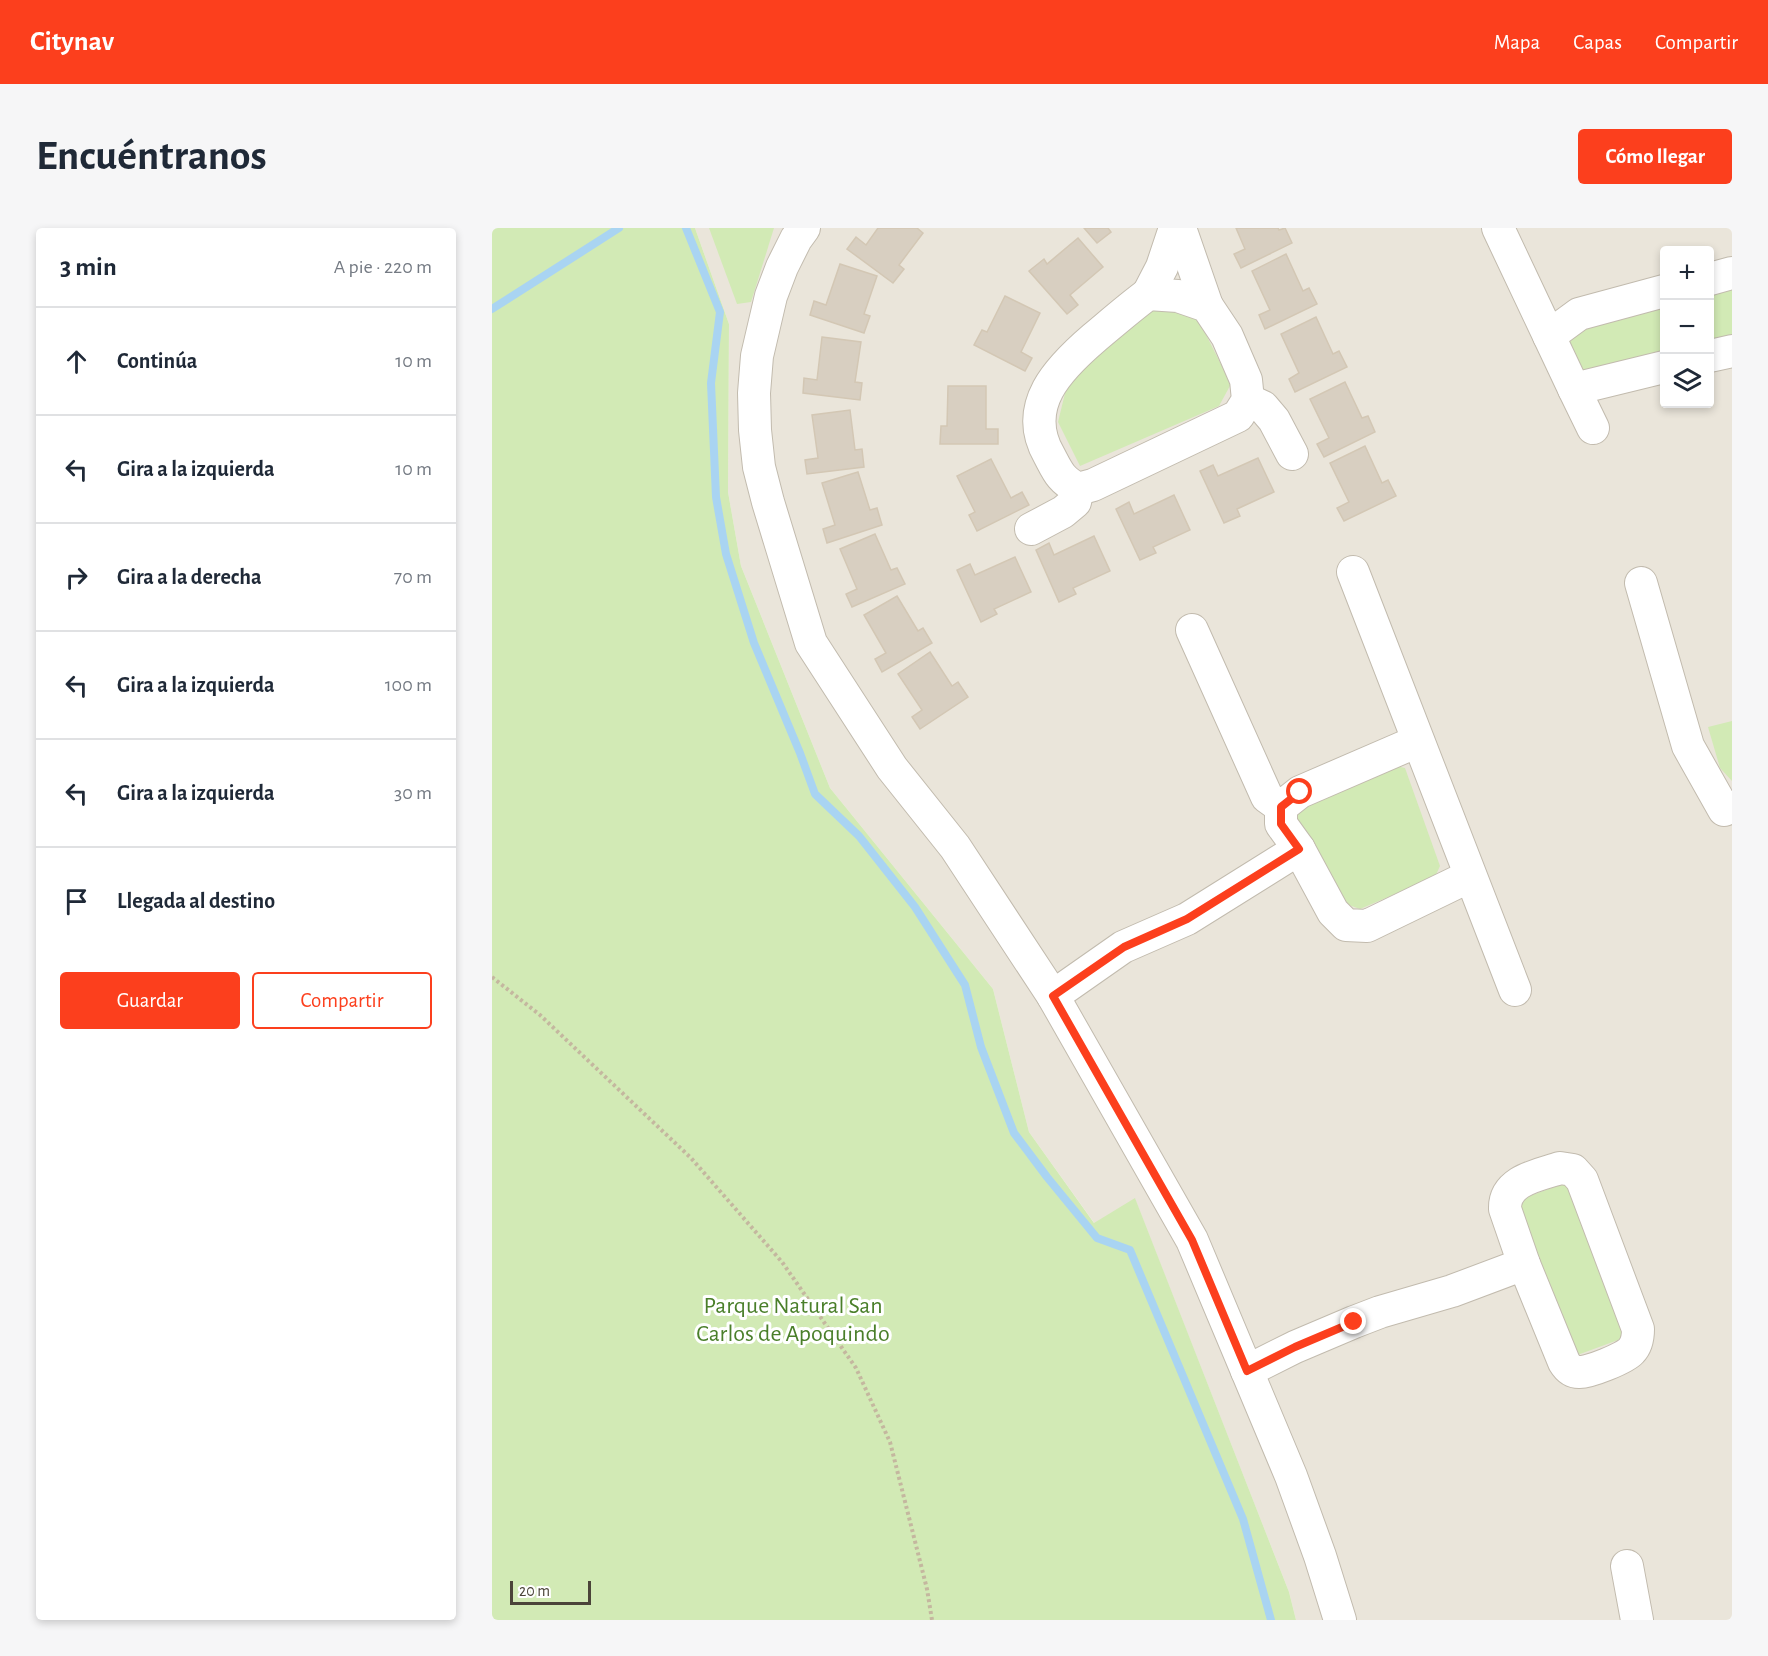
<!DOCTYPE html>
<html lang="es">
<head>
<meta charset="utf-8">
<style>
  :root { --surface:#fff; --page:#f6f6f7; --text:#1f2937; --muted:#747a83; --line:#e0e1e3; --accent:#fc3f1d }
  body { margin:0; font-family:"Alegreya Sans",sans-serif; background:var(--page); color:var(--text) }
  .controls { position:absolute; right:18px; top:18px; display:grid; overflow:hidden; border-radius:6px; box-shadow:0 3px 9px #0003 }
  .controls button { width:54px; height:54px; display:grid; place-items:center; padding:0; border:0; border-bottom:2px solid var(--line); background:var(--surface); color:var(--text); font:30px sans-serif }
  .scale { position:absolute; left:18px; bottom:15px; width:81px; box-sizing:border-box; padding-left:6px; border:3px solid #4b4439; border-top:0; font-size:16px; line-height:21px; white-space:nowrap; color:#4b4439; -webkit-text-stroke:4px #fff; paint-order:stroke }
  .stop { position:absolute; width:18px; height:18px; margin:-14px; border:4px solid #fc3f1d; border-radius:50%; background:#fff }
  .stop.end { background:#fc3f1d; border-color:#fff; box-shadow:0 2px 6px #0008 }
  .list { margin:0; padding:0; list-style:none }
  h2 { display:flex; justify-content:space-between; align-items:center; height:78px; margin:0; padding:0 24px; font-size:26px }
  h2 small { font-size:20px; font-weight:400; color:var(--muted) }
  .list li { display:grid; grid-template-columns:39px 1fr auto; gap:18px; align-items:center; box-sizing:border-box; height:108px; padding:0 24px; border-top:2px solid var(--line) }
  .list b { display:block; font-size:22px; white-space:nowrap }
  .list em { font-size:20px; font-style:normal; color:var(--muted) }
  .actions { display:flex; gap:12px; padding:18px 24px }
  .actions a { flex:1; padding:14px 0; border:2px solid var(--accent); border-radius:6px; text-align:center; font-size:21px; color:var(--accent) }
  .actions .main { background:var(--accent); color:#fff }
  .icon { flex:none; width:33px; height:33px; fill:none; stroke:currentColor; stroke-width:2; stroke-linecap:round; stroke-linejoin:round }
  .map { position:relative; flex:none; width:1240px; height:1392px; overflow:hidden; border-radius:6px }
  header { display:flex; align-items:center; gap:36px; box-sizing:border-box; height:84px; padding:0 30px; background:var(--accent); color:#fff }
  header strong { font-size:28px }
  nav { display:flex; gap:33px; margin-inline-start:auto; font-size:21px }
  .intro { display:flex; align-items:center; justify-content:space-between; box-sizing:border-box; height:144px; padding:0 36px }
  h1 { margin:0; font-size:42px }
  .button { padding:15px 27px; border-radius:6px; background:var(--accent); color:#fff; font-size:21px; font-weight:700 }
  main { display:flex; gap:36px; padding:0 36px }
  aside { flex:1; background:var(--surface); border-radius:6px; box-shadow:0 3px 9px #0003 }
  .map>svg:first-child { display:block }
  .residential { fill:#eae5da; fill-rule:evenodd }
  .green { fill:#d2eab5 }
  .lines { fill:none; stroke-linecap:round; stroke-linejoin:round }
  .stream { stroke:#a9d4f2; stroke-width:8 }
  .building { fill:#d8cfc1; stroke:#d3c7b4; stroke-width:1.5 }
  .minor-casing { stroke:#c2bbae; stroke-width:34 }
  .path { stroke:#c4b79f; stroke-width:4; stroke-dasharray:3 3; stroke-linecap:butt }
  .minor { stroke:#fff; stroke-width:32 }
  .route { stroke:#fc3f1d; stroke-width:8 }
  .labels { text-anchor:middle; stroke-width:6; stroke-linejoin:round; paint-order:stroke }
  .park-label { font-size:24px; fill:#4a7f2a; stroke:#fff }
</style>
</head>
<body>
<header>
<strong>Citynav</strong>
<nav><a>Mapa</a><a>Capas</a><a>Compartir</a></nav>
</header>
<div class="intro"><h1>Encuéntranos</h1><a class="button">Cómo llegar</a></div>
<main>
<aside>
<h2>3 min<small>A pie · 220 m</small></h2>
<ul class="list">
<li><svg class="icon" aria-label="ahead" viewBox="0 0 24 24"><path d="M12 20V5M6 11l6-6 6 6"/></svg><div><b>Continúa</b></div><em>10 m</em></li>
<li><svg class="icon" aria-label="left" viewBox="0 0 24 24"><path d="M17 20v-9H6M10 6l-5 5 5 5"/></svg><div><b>Gira a la izquierda</b></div><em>10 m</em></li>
<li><svg class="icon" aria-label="right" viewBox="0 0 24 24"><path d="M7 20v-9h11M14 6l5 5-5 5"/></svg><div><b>Gira a la derecha</b></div><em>70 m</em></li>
<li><svg class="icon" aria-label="left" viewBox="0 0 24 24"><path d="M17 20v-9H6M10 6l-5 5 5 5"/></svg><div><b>Gira a la izquierda</b></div><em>100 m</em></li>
<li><svg class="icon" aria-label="left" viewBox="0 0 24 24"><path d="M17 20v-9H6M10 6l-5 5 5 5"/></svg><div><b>Gira a la izquierda</b></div><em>30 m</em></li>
<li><svg class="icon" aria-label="arrive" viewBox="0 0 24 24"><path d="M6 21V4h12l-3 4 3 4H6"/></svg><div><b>Llegada al destino</b></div></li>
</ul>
<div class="actions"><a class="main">Guardar</a><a>Compartir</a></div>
</aside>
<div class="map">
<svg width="1240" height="1392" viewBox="0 0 1240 1392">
  <rect width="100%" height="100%" fill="#f6f3ec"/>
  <path class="residential" d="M203,0H1240V1392H804L797,1364L643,971L603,996L537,904L501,761L338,560L249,338L236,264L237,96ZM1172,22H1218V176H1172Z"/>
  <g class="green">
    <polygon points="0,0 203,0 237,96 236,264 249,338 338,560 501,761 537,904 602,995 643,970 797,1364 804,1392 0,1392"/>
    <polygon points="217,0 282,0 259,74 245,76"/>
    <polygon points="1240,61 1240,112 1218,118 1218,66"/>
    <polygon points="666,75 702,83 739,156 727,178 588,238 566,194 576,153"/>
    <polygon points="1172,78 1172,130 1091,151 1073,104"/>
    <polygon points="1240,493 1240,553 1228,540 1216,499"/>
    <polygon points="896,536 913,540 948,638 943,649 868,681 854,676 803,590 810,575"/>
    <polygon points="1081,952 1137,1108 1080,1129 1024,973"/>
  </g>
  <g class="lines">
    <g class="stream">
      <polyline points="194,0 228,84 219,155 224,269 234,326 262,415 308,525 323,566 367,608 423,679 473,757 489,819 522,905 555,949 605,1010 638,1022 751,1291 779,1392"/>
      <polyline points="0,81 127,0"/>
    </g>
  </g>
  <g class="building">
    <polygon points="386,0 425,0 431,5 407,37 412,41 401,55 355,21 364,9 374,17"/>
    <polygon points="592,0 616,0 619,4 605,15"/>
    <polygon points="744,0 786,0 787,2 793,0 800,15 749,40 742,26 753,21"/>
    <polygon points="586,10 611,39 578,67 586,77 575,86 537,43 552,31 555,36"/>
    <polygon points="794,26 811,63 817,60 825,76 773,101 767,87 778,82 760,43"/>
    <polygon points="348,36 385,48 372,86 378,88 372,105 318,87 322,73 334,77"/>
    <polygon points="513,68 548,85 529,124 540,130 533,143 482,117 490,102 495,104"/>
    <polygon points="824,89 841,126 847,123 855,139 803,164 797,151 807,145 789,106"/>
    <polygon points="330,109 369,114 363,154 370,155 368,172 311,165 312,150 325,152"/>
    <polygon points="853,154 870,190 876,188 883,204 832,229 825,216 837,210 818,171"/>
    <polygon points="456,158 494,158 494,201 506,201 506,216 448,216 449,198 455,198"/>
    <polygon points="358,182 363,222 370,221 372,239 315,246 313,232 326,230 320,187"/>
    <polygon points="873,218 890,255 896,252 904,268 852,293 845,280 857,274 838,235"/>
    <polygon points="766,230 782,264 745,281 748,288 732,295 708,243 721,237 726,248"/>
    <polygon points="499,231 519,270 530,264 537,277 485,303 477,287 483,284 465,248"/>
    <polygon points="366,244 378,282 385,280 390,297 335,315 331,301 343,297 330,255"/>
    <polygon points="682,267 698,302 661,319 664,325 648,332 624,281 637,274 642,286"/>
    <polygon points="383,306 399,342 405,340 413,356 360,379 354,366 365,361 348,321"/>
    <polygon points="602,308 618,343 581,360 584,366 567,374 544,322 557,315 562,327"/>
    <polygon points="523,329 539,364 502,381 505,386 489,394 465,342 478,336 483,347"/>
    <polygon points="405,368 426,403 431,400 440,415 390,444 383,431 394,425 372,387"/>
    <polygon points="438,424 460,458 466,454 476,469 428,501 420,489 430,482 406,446"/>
  </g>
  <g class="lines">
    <defs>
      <g id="minor">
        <polyline points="312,0 304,11 290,39 279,68 265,128 262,165 263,202 267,239 276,274 319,415 400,540 463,619 561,768 700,1012 799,1248 828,1328 848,1392"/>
        <polyline points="688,0 715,78"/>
        <polyline points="1006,0 1057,108"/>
        <polyline points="1218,51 1240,45"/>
        <polyline points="1172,63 1087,86 1057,108 1082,161 1172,139"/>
        <path d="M656,66L686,68L715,78L735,108L754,152L756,172L746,188L601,257L586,261C568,251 566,244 557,227C529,178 567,140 602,110C620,95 637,80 656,66Z"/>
        <polyline points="656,66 670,39 683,0"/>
        <polyline points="1218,128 1240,123"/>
        <polyline points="1082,161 1101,200"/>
        <polyline points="756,172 771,179 782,192 800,226"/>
        <polyline points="539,301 571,284 583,274 586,261"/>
        <polyline points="861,344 1023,762"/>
        <polyline points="1149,355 1196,518 1232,582 1240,579"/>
        <polyline points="700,402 775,569 789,579"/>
        <polyline points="926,513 808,564 789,579 789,596 807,621 841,684 854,697 875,698 978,648"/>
        <polyline points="561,768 631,719 695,691 807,621"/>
        <path d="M1068,940L1081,942L1090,952L1146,1101C1146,1109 1145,1117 1139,1123C1133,1130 1096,1145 1087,1144C1079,1144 1075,1139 1072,1134L1032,1036L1013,981C1012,952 1047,947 1068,940Z"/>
        <polyline points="755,1143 803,1119 862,1094 888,1084 960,1063 1032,1036"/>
        <polyline points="1135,1338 1145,1392"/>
      </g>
    </defs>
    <use href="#minor" class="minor-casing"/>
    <polyline class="path" points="0,749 48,787 199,930 290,1034 364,1140 398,1214 435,1361 440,1392"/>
    <use href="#minor" class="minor"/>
  </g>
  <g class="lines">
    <polyline class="route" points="808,564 789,579 789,596 807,621 695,691 632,719 561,768 700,1012 755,1143 803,1119 862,1094"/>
  </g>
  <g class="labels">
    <g class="park-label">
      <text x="301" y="1085">Parque Natural San<tspan x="301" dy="28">Carlos de Apoquindo</tspan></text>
    </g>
  </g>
</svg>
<div class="controls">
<button>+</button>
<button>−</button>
<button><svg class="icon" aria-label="layers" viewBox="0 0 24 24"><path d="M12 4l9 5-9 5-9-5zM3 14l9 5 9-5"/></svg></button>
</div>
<div class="scale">20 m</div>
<div class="stop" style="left:808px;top:564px"></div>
<div class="stop end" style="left:862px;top:1094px"></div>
</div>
</main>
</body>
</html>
